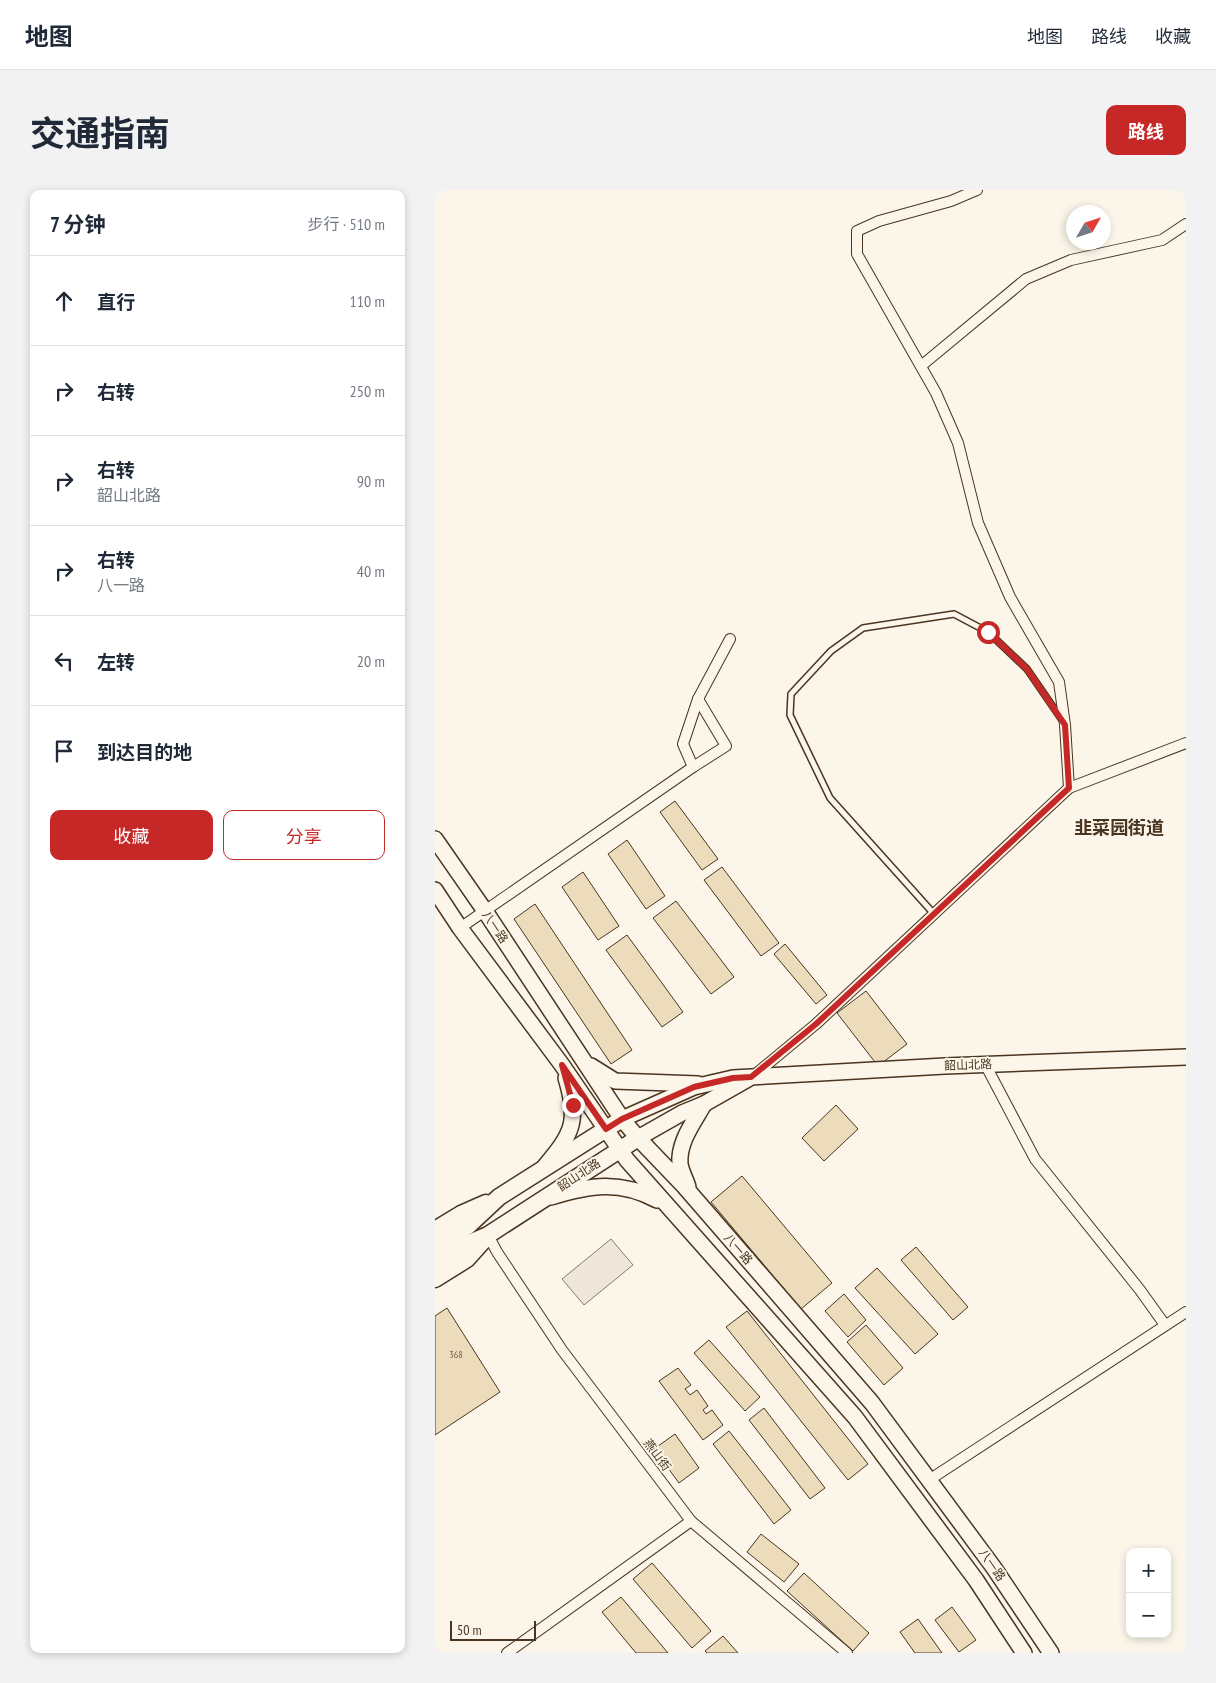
<!DOCTYPE html>
<html lang="zh">
<head>
<meta charset="utf-8">
<style>
  :root { --surface:#fff; --page:#f2f2f3; --text:#1f2937; --muted:#747a83; --line:#e0e1e3; --accent:#c62828 }
  body { margin:0; font-family:"PT Sans Narrow","Noto Sans SC",sans-serif; background:var(--page); color:var(--text) }
  .controls { position:absolute; right:15px; bottom:15px; display:grid; overflow:hidden; border-radius:10px; box-shadow:0 2px 8px #0003 }
  .controls button { width:45px; height:45px; display:grid; place-items:center; padding:0; border:0; border-bottom:1px solid var(--line); background:var(--surface); color:var(--text); font:25px sans-serif }
  .compass { position:absolute; left:631px; top:15px; width:45px; height:45px; border-radius:50%; background:var(--surface); box-shadow:0 2px 8px #0003; rotate:51deg }
  .scale { position:absolute; left:15px; bottom:12px; width:86px; box-sizing:border-box; padding-left:5px; border:2px solid #4a3520; border-top:0; font-size:14px; line-height:18px; white-space:nowrap; color:#4a3520; -webkit-text-stroke:4px #fbf6e9; paint-order:stroke }
  .stop { position:absolute; width:15px; height:15px; margin:-11px; border:4px solid #c62828; border-radius:50%; background:#fff }
  .stop.end { background:#c62828; border-color:#fff; box-shadow:0 1px 5px #0008 }
  .list { margin:0; padding:0; list-style:none }
  h2 { display:flex; justify-content:space-between; align-items:center; height:65px; margin:0; padding:0 20px; font-size:21px }
  h2 small { font-size:16px; font-weight:400; color:var(--muted) }
  .list li { display:grid; grid-template-columns:32px 1fr auto; gap:15px; align-items:center; box-sizing:border-box; height:90px; padding:0 20px; border-top:1px solid var(--line) }
  .list b { display:block; font-size:19px; white-space:nowrap }
  .list p { margin:0; font-size:16px; white-space:nowrap; color:var(--muted) }
  .list em { font-size:16px; font-style:normal; color:var(--muted) }
  .actions { display:flex; gap:10px; padding:15px 20px }
  .actions a { flex:1; padding:11px 0; border:1px solid var(--accent); border-radius:10px; text-align:center; font-size:18px; color:var(--accent) }
  .actions .main { background:var(--accent); color:#fff }
  .icon { flex:none; width:28px; height:28px; fill:none; stroke:currentColor; stroke-width:2; stroke-linecap:round; stroke-linejoin:round }
  .map { position:relative; flex:none; width:751px; height:1463px; overflow:hidden; border-radius:10px }
  header { display:flex; align-items:center; gap:30px; box-sizing:border-box; height:70px; padding:0 25px; background:var(--surface); border-bottom:1px solid var(--line) }
  header strong { font-size:24px }
  nav { display:flex; gap:28px; margin-inline-start:auto; font-size:18px }
  .intro { display:flex; align-items:center; justify-content:space-between; box-sizing:border-box; height:120px; padding:0 30px }
  h1 { margin:0; font-size:35px }
  .button { padding:12px 22px; border-radius:10px; background:var(--accent); color:#fff; font-size:18px; font-weight:700 }
  main { display:flex; gap:30px; padding:0 30px }
  aside { flex:1; background:var(--surface); border-radius:10px; box-shadow:0 2px 8px #0003 }
  .map>svg:first-child { display:block }
  .green { fill:#ede6d9; stroke:#887966 }
  .building { fill:#ecdcbc; stroke:#4a3520 }
  .lines { fill:none; stroke-linecap:round; stroke-linejoin:round }
  .lane-casing { stroke:#4a3520; stroke-width:8 }
  .street-casing { stroke:#4a3520; stroke-width:12 }
  .secondary-casing { stroke:#4a3520; stroke-width:18 }
  .primary-casing { stroke:#4a3520; stroke-width:19 }
  .lane { stroke:#fbf6e9; stroke-width:5 }
  .street { stroke:#fbf6e9; stroke-width:10 }
  .secondary { stroke:#fbf6e9; stroke-width:15 }
  .primary { stroke:#fbf6e9; stroke-width:16 }
  .route { stroke:#c62828; stroke-width:6 }
  .labels { text-anchor:middle; stroke-width:4; stroke-linejoin:round; paint-order:stroke }
  .number-label { font-size:10px; fill:#725f47 }
  .street-label { font-size:12px; fill:#4a3520; stroke:#fbf6e9 }
  .district-label { font-size:18px; font-weight:bold; fill:#4a3520; stroke:#fbf6e9 }
</style>
</head>
<body>
<header>
<strong>地图</strong>
<nav><a>地图</a><a>路线</a><a>收藏</a></nav>
</header>
<div class="intro"><h1>交通指南</h1><a class="button">路线</a></div>
<main>
<aside>
<h2>7 分钟<small>步行 · 510 m</small></h2>
<ul class="list">
<li><svg class="icon" aria-label="ahead" viewBox="0 0 24 24"><path d="M12 20V5M6 11l6-6 6 6"/></svg><div><b>直行</b></div><em>110 m</em></li>
<li><svg class="icon" aria-label="right" viewBox="0 0 24 24"><path d="M7 20v-9h11M14 6l5 5-5 5"/></svg><div><b>右转</b></div><em>250 m</em></li>
<li><svg class="icon" aria-label="right" viewBox="0 0 24 24"><path d="M7 20v-9h11M14 6l5 5-5 5"/></svg><div><b>右转</b><p>韶山北路</p></div><em>90 m</em></li>
<li><svg class="icon" aria-label="right" viewBox="0 0 24 24"><path d="M7 20v-9h11M14 6l5 5-5 5"/></svg><div><b>右转</b><p>八一路</p></div><em>40 m</em></li>
<li><svg class="icon" aria-label="left" viewBox="0 0 24 24"><path d="M17 20v-9H6M10 6l-5 5 5 5"/></svg><div><b>左转</b></div><em>20 m</em></li>
<li><svg class="icon" aria-label="arrive" viewBox="0 0 24 24"><path d="M6 21V4h12l-3 4 3 4H6"/></svg><div><b>到达目的地</b></div></li>
</ul>
<div class="actions"><a class="main">收藏</a><a>分享</a></div>
</aside>
<div class="map">
<svg width="751" height="1463" viewBox="0 0 751 1463">
  <rect width="100%" height="100%" fill="#fbf6e9"/>
  <polygon class="green" points="176,1049 198,1075 149,1115 127,1089"/>
  <g class="building">
    <polygon points="240,611 283,669 267,680 225,622"/>
    <polygon points="192,650 230,706 211,719 173,664"/>
    <polygon points="287,677 344,753 326,766 269,690"/>
    <polygon points="148,682 184,736 163,750 127,697"/>
    <polygon points="241,711 299,787 276,804 218,728"/>
    <polygon points="100,714 197,860 176,874 79,729"/>
    <polygon points="192,745 248,822 227,837 171,760"/>
    <polygon points="350,754 392,805 381,814 339,764"/>
    <polygon points="431,801 472,854 443,876 402,823"/>
    <polygon points="401,915 423,939 389,971 367,948"/>
    <polygon points="307,986 397,1093 366,1119 276,1012"/>
    <polygon points="481,1057 533,1117 518,1130 466,1070"/>
    <polygon points="442,1078 503,1144 480,1164 420,1098"/>
    <polygon points="409,1104 431,1130 413,1147 390,1121"/>
    <polygon points="12,1118 65,1202 0,1245 0,1126"/>
    <polygon points="312,1121 433,1274 413,1290 291,1137"/>
    <polygon points="431,1135 468,1178 449,1195 412,1152"/>
    <polygon points="274,1150 325,1207 310,1221 259,1163"/>
    <polygon points="243,1178 256,1195 250,1199 255,1205 262,1200 273,1216 268,1220 271,1224 277,1220 288,1235 268,1250 224,1191"/>
    <polygon points="329,1218 390,1298 375,1309 314,1230"/>
    <polygon points="294,1241 356,1320 339,1334 278,1254"/>
    <polygon points="240,1244 264,1278 244,1293 219,1259"/>
    <polygon points="326,1344 364,1374 349,1392 312,1362"/>
    <polygon points="217,1373 276,1441 257,1458 198,1389"/>
    <polygon points="369,1383 434,1443 418,1461 352,1401"/>
    <polygon points="186,1407 233,1463 201,1463 167,1422"/>
    <polygon points="517,1417 541,1450 524,1462 500,1430"/>
    <polygon points="483,1429 507,1463 480,1463 465,1442"/>
    <polygon points="288,1446 303,1463 272,1463 270,1461"/>
  </g>
  <g class="lines">
    <defs>
      <polyline id="lane" points="499,724 395,608 355,525 356,504 396,461 428,438 519,424 553,442 592,479 627,530"/>
      <g id="street">
        <polyline points="542,0 516,11 444,31 422,41 422,64 501,203 523,253 543,333 575,407 624,492 630,535 634,598"/>
        <polyline points="486,176 591,89 636,70 727,50 751,34"/>
        <polyline points="258,577 248,554 263,509 295,449"/>
        <polyline points="25,738 258,577 291,556 263,509"/>
        <polyline points="550,874 600,969 705,1100 730,1135"/>
        <polyline points="317,887 381,834 634,598 751,553"/>
        <polyline points="53,1045 62,1062 127,1160 256,1331 412,1463"/>
        <polyline points="494,1290 751,1122"/>
        <polyline points="72,1463 256,1331"/>
      </g>
      <g id="secondary">
        <polyline points="0,649 50,721 187,929 203,948 249,996 437,1213 559,1378 616,1463"/>
        <polyline points="0,700 25,738 127,875 192,970 420,1227 541,1390 589,1463"/>
        <polyline points="156,876 180,891 263,894"/>
        <polyline points="187,929 259,897 298,888 510,876 751,867"/>
        <polyline points="203,948 247,923 269,914 313,889"/>
        <path d="M110,976C138,943 144,931 131,888"/>
        <path d="M253,997C251,990 246,981 245,974C243,952 259,932 269,914"/>
        <path d="M116,1007C155,995 185,990 222,1010"/>
      </g>
      <g id="primary">
        <polyline points="0,1040 26,1024 51,1013"/>
        <polyline points="0,1057 33,1036 64,1007 187,929"/>
        <polyline points="0,1073 25,1057 53,1045 203,948"/>
        <polyline points="0,1089 32,1069 49,1050"/>
      </g>
    </defs>
    <use href="#lane" class="lane-casing"/>
    <use href="#street" class="street-casing"/>
    <use href="#secondary" class="secondary-casing"/>
    <use href="#primary" class="primary-casing"/>
    <use href="#lane" class="lane"/>
    <use href="#street" class="street"/>
    <use href="#secondary" class="secondary"/>
    <use href="#primary" class="primary"/>
  </g>
  <g class="lines">
    <polyline class="route" points="138,915 127,875 171,939 187,929 259,897 298,888 316,887 381,834 634,598 630,535 592,479 553,442"/>
  </g>
  <g class="labels">
    <g class="number-label">
      <text x="21" y="1168">368</text>
    </g>
    <g class="street-label">
      <text transform="translate(60 737) rotate(56)" y="4">八一路</text>
      <text transform="translate(533 875) rotate(-2)" y="4">韶山北路</text>
      <text transform="translate(144 985) rotate(-33)" y="4">韶山北路</text>
      <text transform="translate(303 1059) rotate(49)" y="4">八一路</text>
      <text transform="translate(222 1265) rotate(53)" y="4">燕山街</text>
      <text transform="translate(557 1375) rotate(55)" y="4">八一路</text>
    </g>
    <g class="district-label">
      <text x="684" y="644">韭菜园街道</text>
    </g>
  </g>
</svg>
<div class="controls">
<button>+</button>
<button>−</button>
</div>
<svg class="compass" viewBox="-18 -18 36 36"><path d="M0-13l5 13h-10z" fill="#e53935"/><path d="M0 13l5-13h-10z" fill="#747a83"/></svg>
<div class="scale">50 m</div>
<div class="stop" style="left:553px;top:442px"></div>
<div class="stop end" style="left:138px;top:915px"></div>
</div>
</main>
</body>
</html>
